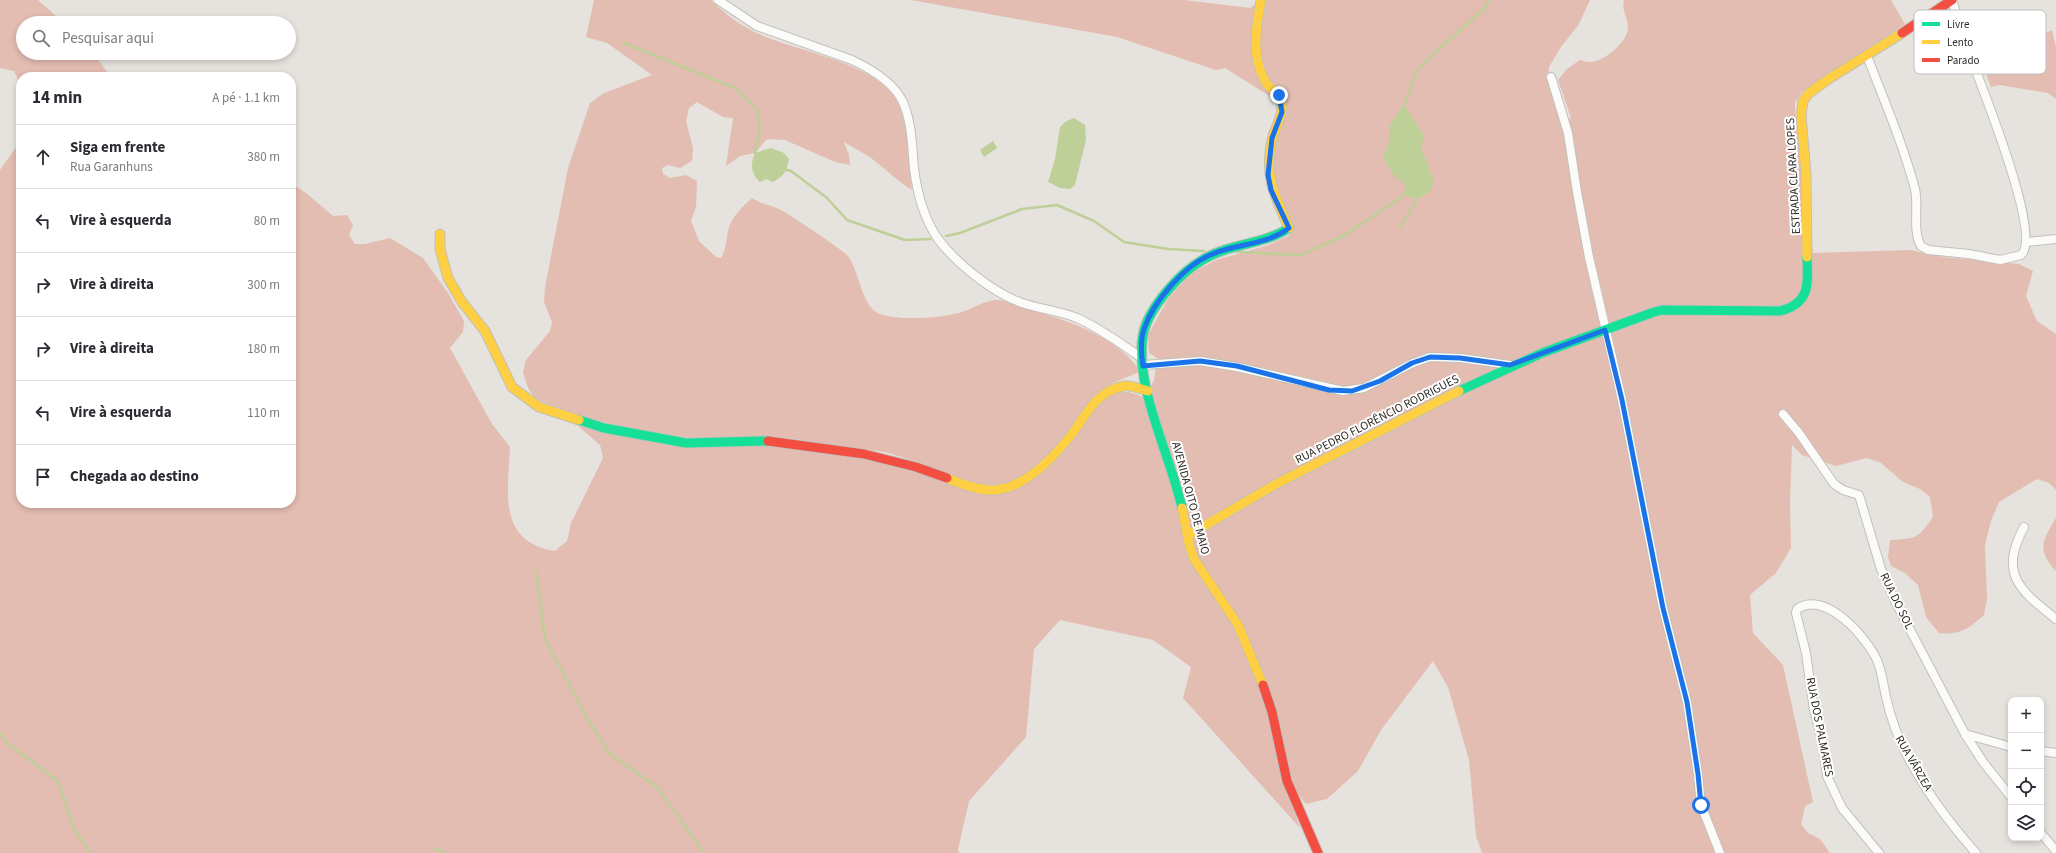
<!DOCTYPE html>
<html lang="pt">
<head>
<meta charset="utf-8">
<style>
  :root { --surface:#fff; --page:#f2f2f3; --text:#2b2b33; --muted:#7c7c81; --line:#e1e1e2 }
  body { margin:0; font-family:"Source Sans 3",sans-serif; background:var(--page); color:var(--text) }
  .controls { position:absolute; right:12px; bottom:12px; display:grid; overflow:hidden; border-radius:8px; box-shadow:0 2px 6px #0003 }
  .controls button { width:36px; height:36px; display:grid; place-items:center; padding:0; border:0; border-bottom:1px solid var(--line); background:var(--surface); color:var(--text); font:20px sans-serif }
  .stop { position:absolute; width:12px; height:12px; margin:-9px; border:3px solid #1a73e8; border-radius:50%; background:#fff }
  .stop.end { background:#1a73e8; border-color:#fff; box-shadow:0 1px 4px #0008 }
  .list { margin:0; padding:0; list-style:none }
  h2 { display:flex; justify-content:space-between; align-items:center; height:52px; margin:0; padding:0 16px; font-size:17px }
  h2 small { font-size:13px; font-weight:400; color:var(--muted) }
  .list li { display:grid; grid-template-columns:26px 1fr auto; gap:12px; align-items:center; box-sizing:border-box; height:64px; padding:0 16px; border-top:1px solid var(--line) }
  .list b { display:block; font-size:15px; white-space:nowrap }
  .list p { margin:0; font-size:13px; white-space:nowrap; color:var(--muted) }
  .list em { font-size:13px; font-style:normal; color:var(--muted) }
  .icon { flex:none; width:22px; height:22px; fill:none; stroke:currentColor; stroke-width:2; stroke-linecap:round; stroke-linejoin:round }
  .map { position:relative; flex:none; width:2056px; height:853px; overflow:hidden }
  .search { position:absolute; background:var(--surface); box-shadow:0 2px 6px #0003; left:16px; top:16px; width:280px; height:44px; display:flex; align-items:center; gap:10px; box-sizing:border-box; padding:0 14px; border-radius:22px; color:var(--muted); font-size:15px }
  .panel { position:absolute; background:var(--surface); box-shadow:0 2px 6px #0003; left:16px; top:72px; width:280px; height:436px; border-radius:16px }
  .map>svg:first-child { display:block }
  .green { fill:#e4bdb2 }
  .water { fill:#becf98 }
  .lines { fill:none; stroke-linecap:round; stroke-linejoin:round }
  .stream { stroke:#becf98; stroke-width:2.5 }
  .street-casing { stroke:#c2c0bb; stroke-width:10 }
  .fast-casing { stroke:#c2c0bb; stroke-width:11 }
  .slow-casing { stroke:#c2c0bb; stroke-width:11 }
  .jam-casing { stroke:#c2c0bb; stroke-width:11 }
  .street { stroke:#fbfbfa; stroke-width:8 }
  .fast { stroke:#16e098; stroke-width:9 }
  .slow { stroke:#ffcf43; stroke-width:9 }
  .jam { stroke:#f24e42; stroke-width:9 }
  .route { stroke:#1a73e8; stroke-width:5 }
  .labels { text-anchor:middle; stroke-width:4; stroke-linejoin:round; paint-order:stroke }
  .street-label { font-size:12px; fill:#2c2925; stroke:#fff }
  .key { fill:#fff; stroke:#c0bfbe; stroke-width:1 }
  .key-label { font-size:11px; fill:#2c2925 }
</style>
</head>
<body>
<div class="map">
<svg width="2056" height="853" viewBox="0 0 2056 853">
  <rect width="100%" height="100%" fill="#e6e2dd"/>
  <g class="green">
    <polygon points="0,0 38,0 64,23 23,23 23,53 93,53 111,77 21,77 21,85 14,71 0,68"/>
    <path d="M594,0H711C727,16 745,29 766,37C803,52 869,63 893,95C910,118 908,162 912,190C897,181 885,168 871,158C863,152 853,148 844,142L849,155L850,165L835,162L785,140L767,139L755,153L740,156L726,166L733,118L723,117L697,102L689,108L686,121L693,148L692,161L680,168L668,165L662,168L663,174L670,178L686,175L697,181L696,207L691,221L699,241L716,257L721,258C726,249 726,241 728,231C731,217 742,207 752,198C761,204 770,205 779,209C788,213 841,249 847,255C860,270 861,308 880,314C900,321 939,318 959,313C971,310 983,301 996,300C1004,299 1016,306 1025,308C1064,320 1112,333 1138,368L1137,373L1110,384L1096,394L1064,437L1045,459L1026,473L1007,483L987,486L960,479L921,463L885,452L774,436L691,438L639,430L565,413L535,398L528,388L523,372L526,360L550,331L552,322L544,302L545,287L568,168L590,103L604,93L652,75L607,43L586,37Z"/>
    <path d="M911,0H1184L1250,8L1261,0H1590L1579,24L1561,47L1549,67L1548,82L1560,122L1571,118L1558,80L1567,69L1580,60C1583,61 1587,62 1590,62C1603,63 1629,41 1628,27C1628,17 1621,11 1624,0H1891L1905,24L1802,92L1795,103V115L1813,253L1910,250L1943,257L2019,264L2033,271L2026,296L2037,321L2056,334V490L2049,483L2037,479L1999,502L1991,521L1985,545L1987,599L1984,615C1968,629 1961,635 1939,633L1926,617L1918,585L1905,573L1891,566L1888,557L1890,540C1916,538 1917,540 1933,517L1930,497L1920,489L1903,482L1881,463L1867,458L1836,466L1802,455L1792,445L1790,502L1791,548L1776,573L1750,595L1753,633L1783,665L1813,802L1805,806L1801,824L1808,833L1820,839L1830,853H1482L1476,836L1469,760L1448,687L1433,661L1381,730L1358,771L1327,799L1306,804L1281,773L1300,828L1183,698L1191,667L1153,640L1060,620L1034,649L1026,737L969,801L958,849L959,853H0V170L21,140V503H291V183L306,193L333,216L347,215L353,225L349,235L355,244H365L390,238L423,258L448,293L464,321L463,332L450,348L492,424L510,447C508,491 497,542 555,551L567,541L571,523L603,458L600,445L578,426L657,443L753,444L869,460L928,476L979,494L997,495L1021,488L1049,466L1097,404C1114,392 1127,387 1145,399L1154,380L1157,358L1149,353L1148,335L1168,299L1190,274L1216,260L1269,245L1290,235L1283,225L1271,196L1279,109L1276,100L1225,68L1216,70L1117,37Z"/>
    <polygon points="2052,30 2056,47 2056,99 2048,93 2000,85 1991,87 1981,61"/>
    <path d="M2056,518V571C2036,550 2043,539 2056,518Z"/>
  </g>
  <g class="water">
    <polygon points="1404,104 1424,136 1421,147 1434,181 1430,192 1419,198 1407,197 1404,184 1394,176 1383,158 1389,142 1390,124"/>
    <polygon points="1074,118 1085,125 1086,140 1075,185 1070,189 1060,188 1048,182 1055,159 1060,127 1065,122"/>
    <polygon points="993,141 997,148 984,157 980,150"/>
    <path d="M771,148L784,153L789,159C786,172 785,175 773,182L766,179L760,182C751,174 750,164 755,153Z"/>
  </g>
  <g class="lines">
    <g class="stream">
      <polyline points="624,43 735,88 757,110 760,129 755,153 757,155"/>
      <polyline points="1404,107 1417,69 1485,8 1489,0"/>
      <polyline points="783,169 791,171 827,198 847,220 905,240 930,239"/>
      <polyline points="1400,228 1419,196"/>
      <polyline points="946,236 960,233 1022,209 1057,205 1094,221 1124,242 1168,249 1204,251"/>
      <polyline points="1237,252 1301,255 1343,236 1400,198 1408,190"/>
      <polyline points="536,570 545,639 587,718 609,753 658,788 704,853"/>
      <polyline points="0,733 6,742 58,781 74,829 91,853"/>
      <polyline points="435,849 444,853"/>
    </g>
    <defs>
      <g id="street">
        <path d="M718,0L757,26L852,60C871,69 894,83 903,102C912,123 912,146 914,168C917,193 923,217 938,239C956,263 993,293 1022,303C1040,309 1059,311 1077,318C1100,328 1121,344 1142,358"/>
        <path d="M1867,56C1884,100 1903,144 1915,189C1919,206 1912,231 1921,246L1928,250L1969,254L2000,260L2021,255C2043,237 1981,85 1971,58C1964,39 1958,19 1952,0"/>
        <polyline points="1551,77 1568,133 1577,192 1589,257 1622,400 1663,608 1687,702 1698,774 1701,805 1720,853"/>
        <polyline points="2026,242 2056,239"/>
        <polyline points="1143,365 1200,361 1237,367 1343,391 1364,388 1413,363 1430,357 1460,358 1510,365"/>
        <polyline points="1783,414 1799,433 1834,484 1843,490 1859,495 1881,569 1896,603 1965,734 1983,762 2011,797"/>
        <path d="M2024,527C1999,574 2019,590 2056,619"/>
        <polyline points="1965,734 2011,747"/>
        <polyline points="2041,751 2056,753"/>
        <polyline points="2041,833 2056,851"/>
        <path d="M1879,853L1842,808L1827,776L1823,743L1814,710L1806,653L1796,613L1797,609C1825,590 1865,636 1876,658C1882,670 1883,684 1886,697C1891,719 1898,739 1909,759C1926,791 1952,826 1976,853"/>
      </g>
      <g id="fast">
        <path d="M1459,391L1542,353L1654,312L1662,310L1780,311C1811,303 1808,283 1807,257"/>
        <polyline points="579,420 604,428 686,443 768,441"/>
        <path d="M1182,508C1171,457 1134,386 1143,335C1146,318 1157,303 1168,290C1178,278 1190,267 1204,259C1231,243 1263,245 1289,228"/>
      </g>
      <g id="slow">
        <path d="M1261,0C1256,27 1251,56 1265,81C1270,90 1281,94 1282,105C1283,118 1274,129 1272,140C1264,176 1275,196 1289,228"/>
        <polyline points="440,234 440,249 448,278 462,302 485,331 512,387 539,407 579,420"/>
        <polyline points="1807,257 1806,174 1801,115 1803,101 1809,93 1830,78 1902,33"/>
        <path d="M947,478C961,484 979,491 994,490C1026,489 1060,451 1077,427C1089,409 1100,390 1124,386C1131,385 1141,389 1148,391"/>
        <polyline points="1182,508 1189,544 1194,559 1238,625 1263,685"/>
        <polyline points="1187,536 1276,484 1459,391"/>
      </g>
      <g id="jam">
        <polyline points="1902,33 1952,0"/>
        <polyline points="768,441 864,454 916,467 947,478"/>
        <polyline points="1263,685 1272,712 1287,781 1318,853"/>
      </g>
    </defs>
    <use href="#street" class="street-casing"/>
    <use href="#fast" class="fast-casing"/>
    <use href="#slow" class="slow-casing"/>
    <use href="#jam" class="jam-casing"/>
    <use href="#street" class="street"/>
    <use href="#fast" class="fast"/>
    <use href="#slow" class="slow"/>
    <use href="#jam" class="jam"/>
  </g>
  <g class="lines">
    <path class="route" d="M1279,95L1282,112L1272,138L1268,175L1271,190L1289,228C1265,246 1236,243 1210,255C1184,266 1153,302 1144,329C1140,341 1141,353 1143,366L1200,361L1237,366L1329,390L1352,391L1380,381L1412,363L1430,357L1460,358L1510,365L1605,330L1622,400L1663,608L1687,702L1698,774L1701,805"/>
  </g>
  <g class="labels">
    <g class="street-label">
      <text transform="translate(1793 176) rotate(-93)" y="4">ESTRADA CLARA LOPES</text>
      <text transform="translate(1377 419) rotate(-27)" y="4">RUA PEDRO FLORÊNCIO RODRIGUES</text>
      <text transform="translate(1191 498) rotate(75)" y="4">AVENIDA OITO DE MAIO</text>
      <text transform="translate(1897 601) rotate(64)" y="4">RUA DO SOL</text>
      <text transform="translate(1820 727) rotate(79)" y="4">RUA DOS PALMARES</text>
      <text transform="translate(1914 763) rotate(60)" y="4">RUA VÁRZEA</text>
    </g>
  </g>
  <rect x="1914" y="10" width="132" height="64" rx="6" class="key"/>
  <rect x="1922" y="22" width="18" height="4" fill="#16e098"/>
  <rect x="1922" y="40" width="18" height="4" fill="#ffcf43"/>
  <rect x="1922" y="58" width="18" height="4" fill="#f24e42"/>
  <g class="key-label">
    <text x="1947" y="28">Livre</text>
    <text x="1947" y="46">Lento</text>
    <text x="1947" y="64">Parado</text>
  </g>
</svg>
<div class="controls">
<button>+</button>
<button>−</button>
<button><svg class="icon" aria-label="locate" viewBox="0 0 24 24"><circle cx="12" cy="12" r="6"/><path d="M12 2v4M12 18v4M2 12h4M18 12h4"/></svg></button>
<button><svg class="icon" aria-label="layers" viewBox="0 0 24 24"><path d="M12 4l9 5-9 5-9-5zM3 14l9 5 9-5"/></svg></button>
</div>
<div class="stop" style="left:1701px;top:805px"></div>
<div class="stop end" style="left:1279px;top:95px"></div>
<div class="search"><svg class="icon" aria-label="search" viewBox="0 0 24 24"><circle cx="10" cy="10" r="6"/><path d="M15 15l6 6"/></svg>Pesquisar aqui</div>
<section class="panel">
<h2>14 min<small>A pé · 1.1 km</small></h2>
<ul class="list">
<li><svg class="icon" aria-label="ahead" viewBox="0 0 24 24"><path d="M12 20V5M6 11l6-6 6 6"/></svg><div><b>Siga em frente</b><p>Rua Garanhuns</p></div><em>380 m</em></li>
<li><svg class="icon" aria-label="left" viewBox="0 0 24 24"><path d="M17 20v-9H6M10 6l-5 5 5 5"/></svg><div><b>Vire à esquerda</b></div><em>80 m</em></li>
<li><svg class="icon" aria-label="right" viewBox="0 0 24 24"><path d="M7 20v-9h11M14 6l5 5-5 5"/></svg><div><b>Vire à direita</b></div><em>300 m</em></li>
<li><svg class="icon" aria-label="right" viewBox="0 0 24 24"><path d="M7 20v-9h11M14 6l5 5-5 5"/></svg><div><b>Vire à direita</b></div><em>180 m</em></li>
<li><svg class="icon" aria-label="left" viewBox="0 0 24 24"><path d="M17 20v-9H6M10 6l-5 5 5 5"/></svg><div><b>Vire à esquerda</b></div><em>110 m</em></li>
<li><svg class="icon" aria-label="arrive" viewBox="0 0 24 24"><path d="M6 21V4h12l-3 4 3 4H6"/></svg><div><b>Chegada ao destino</b></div></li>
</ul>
</section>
</div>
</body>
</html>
